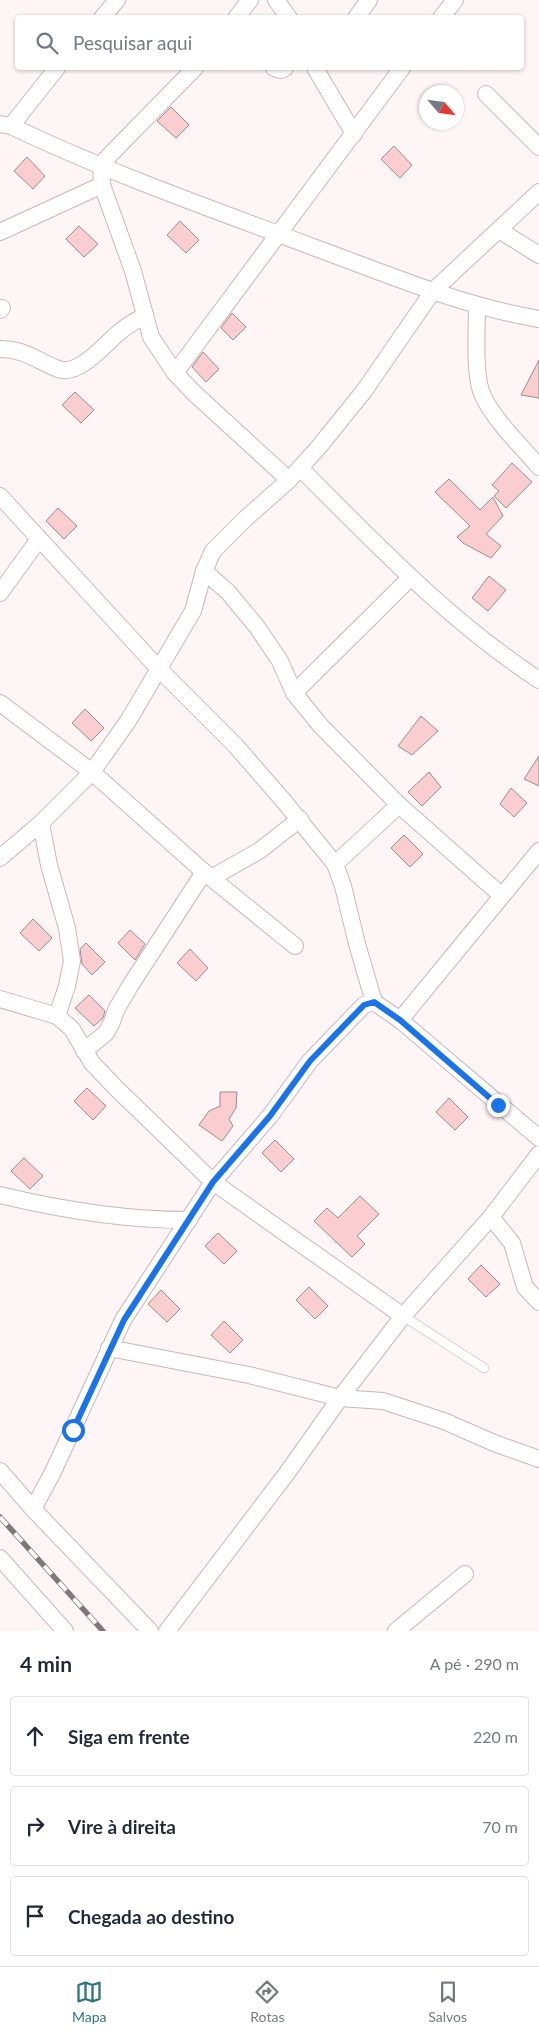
<!DOCTYPE html>
<html lang="pt">
<head>
<meta charset="utf-8">
<style>
  :root { --surface:#fff; --page:#f6f6f7; --text:#1f2937; --muted:#747a83; --line:#e0e1e3; --accent:#2e777c }
  body { margin:0; font-family:Lato,sans-serif; background:var(--page); color:var(--text) }
  .compass { position:absolute; left:419px; top:85px; width:45px; height:45px; border-radius:50%; background:var(--surface); box-shadow:0 1px 4px #0004; rotate:118deg }
  .stop { position:absolute; width:15px; height:15px; margin:-11px; border:4px solid #1a73e8; border-radius:50%; background:#fff }
  .stop.end { background:#1a73e8; border-color:#fff; box-shadow:0 1px 5px #0008 }
  .list { margin:0; padding:0; list-style:none }
  h2 { display:flex; justify-content:space-between; align-items:center; height:65px; margin:0; padding:0 20px; font-size:21px }
  h2 small { font-size:16px; font-weight:400; color:var(--muted) }
  .list li { display:grid; grid-template-columns:32px 1fr auto; gap:15px; align-items:center; box-sizing:border-box; height:80px; margin:0 10px 10px; padding:0 10px; border:1px solid var(--line); border-radius:5px }
  .list b { display:block; font-size:19px; white-space:nowrap }
  .list em { font-size:16px; font-style:normal; color:var(--muted) }
  .icon { flex:none; width:28px; height:28px; fill:none; stroke:currentColor; stroke-width:2; stroke-linecap:round; stroke-linejoin:round }
  .map { position:relative; flex:none; width:539px; height:1631px; overflow:hidden }
  .search { position:absolute; background:var(--surface); box-shadow:0 1px 4px #0004; left:15px; right:15px; top:15px; height:55px; display:flex; align-items:center; gap:12px; box-sizing:border-box; padding:0 18px; border-radius:5px; color:var(--muted); font-size:19px }
  .sheet { height:335px; background:var(--surface) }
  nav { display:flex; justify-content:space-around; align-items:center; box-sizing:border-box; height:70px; border-top:1px solid var(--line); background:var(--surface); font-size:14px; color:var(--muted) }
  nav a { display:grid; justify-items:center; gap:2px }
  nav .on { color:var(--accent) }
  .map>svg:first-child { display:block }
  .building { fill:#faced1; stroke:#9d8a8b }
  .lines { fill:none; stroke-linecap:round; stroke-linejoin:round }
  .service-casing { stroke:#cab7b8; stroke-width:10 }
  .minor-casing { stroke:#cab7b8; stroke-width:18 }
  .service { stroke:#fff; stroke-width:9 }
  .minor { stroke:#fff; stroke-width:16 }
  .rail-casing { stroke:#807778; stroke-width:5.5 }
  .rail { stroke:#fff; stroke-width:4; stroke-dasharray:11; stroke-linecap:butt }
  .route { stroke:#1a73e8; stroke-width:6 }
</style>
</head>
<body>
<div class="map">
<svg width="539" height="1631" viewBox="0 0 539 1631">
  <rect width="100%" height="100%" fill="#fef5f6"/>
  <g class="building">
    <polygon points="171,107 189,125 176,138 157,121"/>
    <polygon points="394,146 412,165 400,178 381,159"/>
    <polygon points="27,157 45,176 33,189 14,171"/>
    <polygon points="180,221 199,240 186,253 167,235"/>
    <polygon points="79,226 98,244 84,257 66,239"/>
    <polygon points="232,313 246,327 233,340 221,328"/>
    <polygon points="203,352 219,369 206,382 192,367"/>
    <polygon points="539,360 539,398 521,395"/>
    <polygon points="75,392 94,410 81,423 62,405"/>
    <polygon points="512,463 532,482 506,508 494,496 499,491 492,485"/>
    <polygon points="449,479 480,510 493,497 503,516 486,534 501,546 491,558 463,543 457,537 470,526 435,492"/>
    <polygon points="58,508 77,526 64,539 46,521"/>
    <polygon points="489,576 506,590 488,611 472,598"/>
    <polygon points="85,709 104,728 91,741 72,723"/>
    <polygon points="421,716 438,731 412,755 398,746"/>
    <polygon points="539,756 539,786 524,779"/>
    <polygon points="429,772 441,787 422,806 408,792"/>
    <polygon points="511,788 527,803 514,817 500,804"/>
    <polygon points="404,835 423,854 410,867 391,848"/>
    <polygon points="33,919 52,938 39,951 20,933"/>
    <polygon points="130,930 145,944 135,960 118,943"/>
    <polygon points="86,943 105,962 92,975 82,964 80,949"/>
    <polygon points="190,949 208,968 196,981 177,963"/>
    <polygon points="89,995 105,1011 103,1018 94,1026 75,1008"/>
    <polygon points="87,1088 106,1106 93,1120 74,1101"/>
    <polygon points="220,1092 237,1092 236,1108 229,1119 233,1126 222,1141 199,1125 209,1111 220,1106"/>
    <polygon points="449,1098 468,1117 455,1130 436,1112"/>
    <polygon points="275,1140 294,1159 281,1172 262,1153"/>
    <polygon points="24,1158 43,1176 30,1189 11,1171"/>
    <polygon points="360,1196 379,1214 357,1236 365,1244 352,1257 314,1221 327,1208 338,1218"/>
    <polygon points="218,1233 237,1251 224,1264 205,1246"/>
    <polygon points="481,1265 500,1284 486,1297 468,1279"/>
    <polygon points="309,1287 328,1306 315,1319 296,1300"/>
    <polygon points="161,1290 180,1309 167,1322 148,1304"/>
    <polygon points="224,1321 243,1340 230,1353 211,1335"/>
  </g>
  <g class="lines">
    <defs>
      <polyline id="service" points="403,1316 484,1368"/>
      <g id="minor">
        <polyline points="276,0 289,18"/>
        <polyline points="102,18 117,0"/>
        <polyline points="236,18 250,0"/>
        <polyline points="356,18 369,0"/>
        <polyline points="441,18 455,0"/>
        <polyline points="195,68 101,164 102,185 133,271 151,337 175,373 193,392 289,480"/>
        <polyline points="274,68 281,70 285,68"/>
        <polyline points="315,68 354,134"/>
        <polyline points="486,94 539,147"/>
        <path d="M0,124L11,126C109,173 212,209 313,247C387,274 461,306 539,319"/>
        <polyline points="11,126 57,68"/>
        <polyline points="499,230 539,255"/>
        <polyline points="0,232 102,185"/>
        <path d="M477,306C477,328 474,370 481,391C489,415 522,447 539,467"/>
        <polyline points="0,310 2,308"/>
        <path d="M0,349C25,349 37,361 58,369C80,377 107,341 122,330C129,324 138,320 145,315"/>
        <polyline points="175,373 402,68"/>
        <path d="M300,468C375,543 449,621 539,680"/>
        <polyline points="0,496 159,669 235,745 282,799 335,864 343,886 357,944 374,1002"/>
        <polyline points="204,571 228,592 257,627 280,661 294,693 320,725 399,805 502,896"/>
        <polyline points="0,593 39,539"/>
        <polyline points="294,693 410,578"/>
        <polyline points="0,703 92,772 204,872 295,946"/>
        <polyline points="41,823 49,865 67,928 72,961 67,986 57,1016"/>
        <polyline points="0,858 41,823 92,772 128,721 193,611 204,571 213,551 245,519 289,480 318,448 364,391 433,291 539,192"/>
        <polyline points="335,864 399,805"/>
        <polyline points="211,878 259,851 300,819"/>
        <polyline points="0,999 57,1016 72,1029 92,1063 116,1088 213,1182 403,1316"/>
        <polyline points="400,1020 539,1138"/>
        <polyline points="84,1051 106,1033 112,1022 116,1010 130,986 204,872"/>
        <path d="M0,1195C62,1210 125,1220 189,1220"/>
        <polyline points="491,1217 512,1243 525,1287 539,1302"/>
        <polyline points="109,1348 249,1375 340,1398 383,1401 444,1421 494,1443 539,1459"/>
        <polyline points="0,1471 33,1509 150,1631"/>
        <polyline points="33,1509 52,1474 123,1320 213,1182 270,1116 310,1061 364,1005 374,1002 400,1020 539,851"/>
        <polyline points="0,1558 65,1631"/>
        <polyline points="167,1631 287,1473 340,1398 403,1316 491,1217 539,1154"/>
        <polyline points="396,1631 465,1574"/>
      </g>
    </defs>
    <use href="#service" class="service-casing"/>
    <use href="#minor" class="minor-casing"/>
    <use href="#service" class="service"/>
    <use href="#minor" class="minor"/>
    <defs>
      <polyline id="rail" points="0,1517 103,1631"/>
    </defs>
    <use href="#rail" class="rail-casing"/>
    <use href="#rail" class="rail"/>
  </g>
  <g class="lines">
    <polyline class="route" points="73,1430 124,1320 213,1182 270,1116 310,1061 364,1005 374,1002 400,1020 498,1105"/>
  </g>
</svg>
<svg class="compass" viewBox="-18 -18 36 36"><path d="M0-13l5 13h-10z" fill="#e53935"/><path d="M0 13l5-13h-10z" fill="#747a83"/></svg>
<div class="stop" style="left:73px;top:1430px"></div>
<div class="stop end" style="left:498px;top:1105px"></div>
<div class="search"><svg class="icon" aria-label="search" viewBox="0 0 24 24"><circle cx="10" cy="10" r="6"/><path d="M15 15l6 6"/></svg>Pesquisar aqui</div>
</div>
<section class="sheet">
<h2>4 min<small>A pé · 290 m</small></h2>
<ul class="list">
<li><svg class="icon" aria-label="ahead" viewBox="0 0 24 24"><path d="M12 20V5M6 11l6-6 6 6"/></svg><div><b>Siga em frente</b></div><em>220 m</em></li>
<li><svg class="icon" aria-label="right" viewBox="0 0 24 24"><path d="M7 20v-9h11M14 6l5 5-5 5"/></svg><div><b>Vire à direita</b></div><em>70 m</em></li>
<li><svg class="icon" aria-label="arrive" viewBox="0 0 24 24"><path d="M6 21V4h12l-3 4 3 4H6"/></svg><div><b>Chegada ao destino</b></div></li>
</ul>
</section>
<nav>
<a class="on"><svg class="icon" aria-label="map" viewBox="0 0 24 24"><path d="M3 6l6-2 6 2 6-2v14l-6 2-6-2-6 2zM9 4v14M15 6v14"/></svg>Mapa</a>
<a><svg class="icon" aria-label="directions" viewBox="0 0 24 24"><path d="M12 3l9 9-9 9-9-9zM9 14v-3h6M13 9l2 2-2 2"/></svg>Rotas</a>
<a><svg class="icon" aria-label="saved" viewBox="0 0 24 24"><path d="M7 4h10v16l-5-4-5 4z"/></svg>Salvos</a>
</nav>
</body>
</html>
